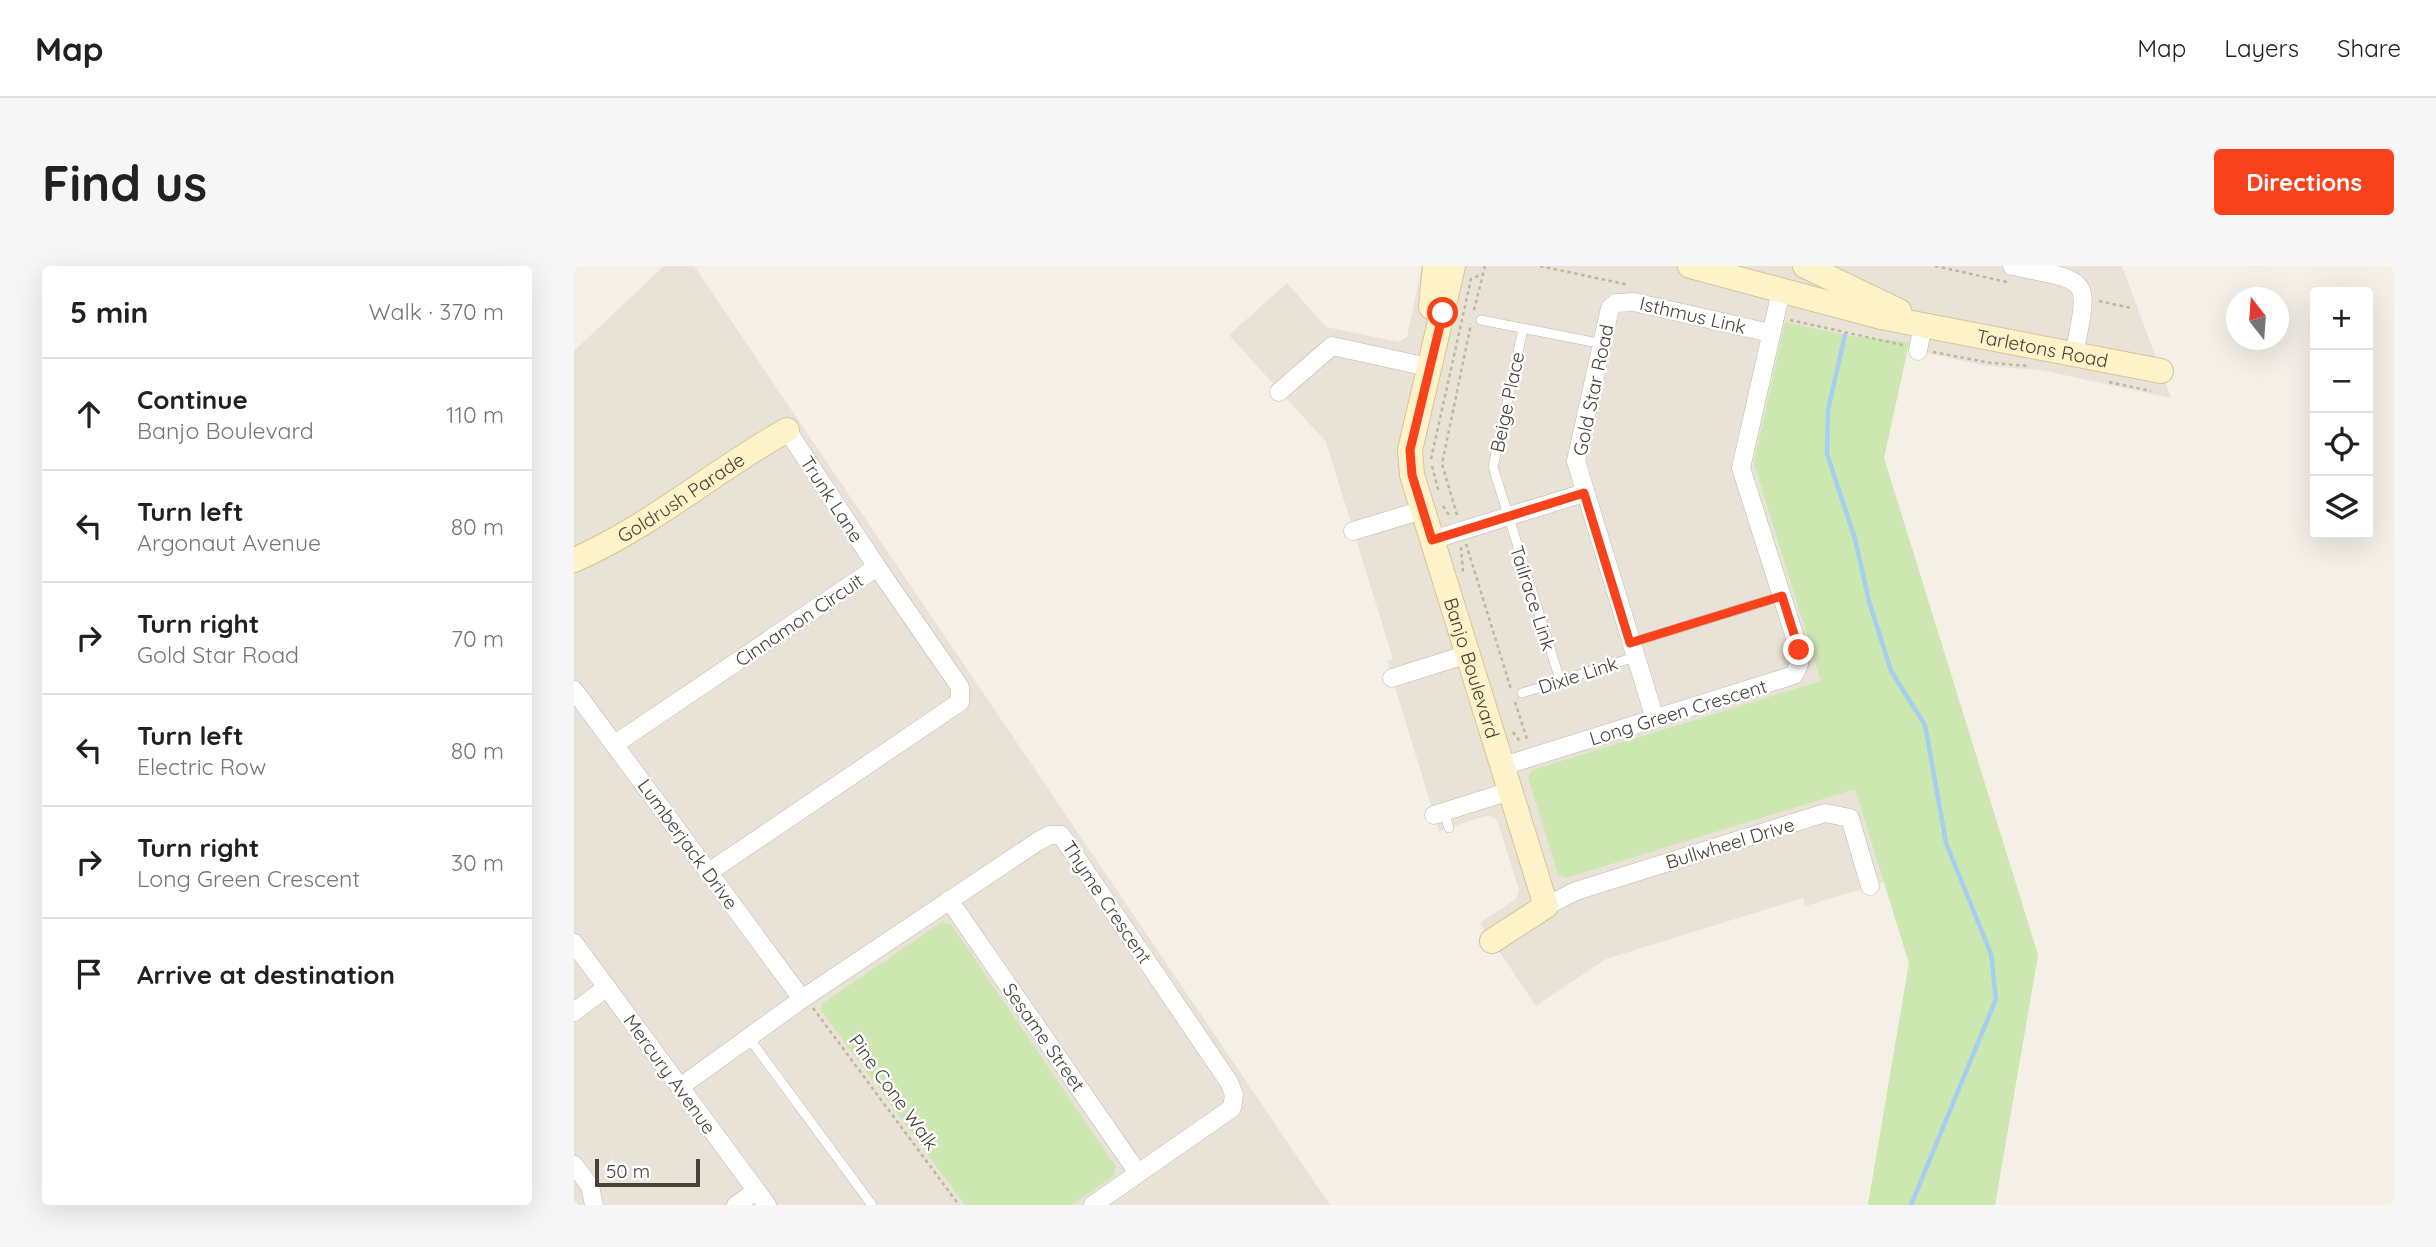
<!DOCTYPE html>
<html lang="en">
<head>
<meta charset="utf-8">
<style>
  :root { --surface:#fff; --page:#f6f6f6; --text:#202124; --muted:#757577; --line:#e0e0e0; --accent:#f7421b }
  body { margin:0; font-family:Quicksand,sans-serif; background:var(--page); color:var(--text) }
  .controls { position:absolute; right:21px; top:21px; display:grid; overflow:hidden; border-radius:7px; box-shadow:0 7px 28px #0002 }
  .controls button { width:63px; height:63px; display:grid; place-items:center; padding:0; border:0; border-bottom:2px solid var(--line); background:var(--surface); color:var(--text); font:35px sans-serif }
  .compass { position:absolute; left:1652px; top:21px; width:63px; height:63px; border-radius:50%; background:var(--surface); box-shadow:0 7px 28px #0002; rotate:343deg }
  .scale { position:absolute; left:21px; bottom:18px; width:105px; box-sizing:border-box; padding-left:7px; border:4px solid #474137; border-top:0; font-size:19px; line-height:24px; white-space:nowrap; color:#474137; -webkit-text-stroke:5px #fff; paint-order:stroke }
  .stop { position:absolute; width:21px; height:21px; margin:-16px; border:5px solid #f7421b; border-radius:50%; background:#fff }
  .stop.end { background:#f7421b; border-color:#fff; box-shadow:0 2px 7px #0008 }
  .list { margin:0; padding:0; list-style:none }
  h2 { display:flex; justify-content:space-between; align-items:center; height:91px; margin:0; padding:0 28px; font-size:30px }
  h2 small { font-size:23px; font-weight:400; color:var(--muted) }
  .list li { display:grid; grid-template-columns:46px 1fr auto; gap:21px; align-items:center; box-sizing:border-box; height:112px; padding:0 28px; border-top:2px solid var(--line) }
  .list b { display:block; font-size:26px; white-space:nowrap }
  .list p { margin:0; font-size:23px; white-space:nowrap; color:var(--muted) }
  .list em { font-size:23px; font-style:normal; color:var(--muted) }
  .icon { flex:none; width:38px; height:38px; fill:none; stroke:currentColor; stroke-width:2; stroke-linecap:round; stroke-linejoin:round }
  .map { position:relative; flex:none; width:1820px; height:939px; overflow:hidden; border-radius:7px }
  header { display:flex; align-items:center; gap:42px; box-sizing:border-box; height:98px; padding:0 35px; background:var(--surface); border-bottom:2px solid var(--line) }
  header strong { font-size:33px }
  nav { display:flex; gap:38px; margin-inline-start:auto; font-size:24px }
  .intro { display:flex; align-items:center; justify-content:space-between; box-sizing:border-box; height:168px; padding:0 42px }
  h1 { margin:0; font-size:49px }
  .button { padding:18px 32px; border-radius:7px; background:var(--accent); color:#fff; font-size:24px; font-weight:700 }
  main { display:flex; gap:42px; padding:0 42px }
  aside { flex:1; background:var(--surface); border-radius:7px; box-shadow:0 7px 28px #0002 }
  .map>svg:first-child { display:block }
  .residential { fill:#e8e3d6 }
  .green { fill:#cde7b1 }
  .lines { fill:none; stroke-linecap:round; stroke-linejoin:round }
  .stream { stroke:#a5cff0; stroke-width:4.5 }
  .lane-casing { stroke:#bfb8aa; stroke-width:10 }
  .street-casing { stroke:#bfb8aa; stroke-width:19 }
  .secondary-casing { stroke:#d3c598; stroke-width:26 }
  .path { stroke:#c1b59c; stroke-width:2.5; stroke-dasharray:3.5 3.5; stroke-linecap:butt }
  .lane { stroke:#fff; stroke-width:9 }
  .street { stroke:#fff; stroke-width:18 }
  .secondary { stroke:#fef2c8; stroke-width:24 }
  .route { stroke:#f7421b; stroke-width:9 }
  .labels { text-anchor:middle; stroke-width:5; stroke-linejoin:round; paint-order:stroke }
  .street-label { font-size:19px; fill:#474137; stroke:#fff }
</style>
</head>
<body>
<header>
<strong>Map</strong>
<nav><a>Map</a><a>Layers</a><a>Share</a></nav>
</header>
<div class="intro"><h1>Find us</h1><a class="button">Directions</a></div>
<main>
<aside>
<h2>5 min<small>Walk · 370 m</small></h2>
<ul class="list">
<li><svg class="icon" aria-label="ahead" viewBox="0 0 24 24"><path d="M12 20V5M6 11l6-6 6 6"/></svg><div><b>Continue</b><p>Banjo Boulevard</p></div><em>110 m</em></li>
<li><svg class="icon" aria-label="left" viewBox="0 0 24 24"><path d="M17 20v-9H6M10 6l-5 5 5 5"/></svg><div><b>Turn left</b><p>Argonaut Avenue</p></div><em>80 m</em></li>
<li><svg class="icon" aria-label="right" viewBox="0 0 24 24"><path d="M7 20v-9h11M14 6l5 5-5 5"/></svg><div><b>Turn right</b><p>Gold Star Road</p></div><em>70 m</em></li>
<li><svg class="icon" aria-label="left" viewBox="0 0 24 24"><path d="M17 20v-9H6M10 6l-5 5 5 5"/></svg><div><b>Turn left</b><p>Electric Row</p></div><em>80 m</em></li>
<li><svg class="icon" aria-label="right" viewBox="0 0 24 24"><path d="M7 20v-9h11M14 6l5 5-5 5"/></svg><div><b>Turn right</b><p>Long Green Crescent</p></div><em>30 m</em></li>
<li><svg class="icon" aria-label="arrive" viewBox="0 0 24 24"><path d="M6 21V4h12l-3 4 3 4H6"/></svg><div><b>Arrive at destination</b></div></li>
</ul>
</aside>
<div class="map">
<svg width="1820" height="939" viewBox="0 0 1820 939">
  <rect width="100%" height="100%" fill="#f4f0e8"/>
  <g class="residential">
    <polygon points="90,0 120,0 756,939 0,939 0,85"/>
    <polygon points="848,0 1548,0 1597,132 1467,104 1413,100 1334,83 1310,192 1464,689 1421,939 1294,939 1335,697 1310,616 1232,640 1229,632 1032,693 962,740 906,657 942,633 945,624 923,554 915,549 865,565 813,395 819,393 752,176 655,69 713,17 752,61 825,76 833,71"/>
  </g>
  <g class="green">
    <polygon points="1211,56 1275,70 1335,76 1310,192 1464,689 1421,939 1294,939 1335,697 1281,523 992,612 984,608 954,512 958,504 1247,415 1180,197"/>
    <polygon points="368,656 377,658 542,901 540,910 497,939 391,939 246,743 249,737"/>
  </g>
  <g class="lines">
    <polyline class="stream" points="1271,69 1254,144 1253,188 1281,273 1295,335 1317,405 1351,459 1372,577 1417,688 1422,733 1337,939"/>
    <defs>
      <g id="lane">
        <polyline points="907,54 1029,78"/>
        <polyline points="949,63 919,201 986,414"/>
        <polyline points="1057,377 1208,330"/>
        <polyline points="948,427 1061,391"/>
        <polyline points="870,546 875,562"/>
        <polyline points="175,772 298,939"/>
      </g>
      <g id="street">
        <path d="M1438,0C1515,16 1517,7 1500,88"/>
        <polyline points="1344,85 1349,57"/>
        <polyline points="705,126 758,80 854,101"/>
        <polyline points="213,164 303,301"/>
        <polyline points="779,265 849,244"/>
        <polyline points="858,274 1010,227"/>
        <polyline points="818,412 894,388"/>
        <polyline points="0,424 228,733"/>
        <polyline points="1081,453 1002,195 1036,42 1042,37 1060,36 1196,67"/>
        <polyline points="41,478 303,301 386,421 386,436 135,606"/>
        <polyline points="929,500 1220,409 1225,398 1225,384 1167,202 1207,25"/>
        <polyline points="860,549 936,525"/>
        <polyline points="375,634 564,907"/>
        <polyline points="972,640 1002,625 1251,547 1276,552 1296,620"/>
        <polyline points="0,677 193,939"/>
        <polyline points="0,746 33,721"/>
        <polyline points="106,821 228,733 463,576 476,569 487,569 655,816 660,829 658,842 519,939"/>
        <polyline points="0,899 16,920 20,939"/>
        <polyline points="162,939 182,925"/>
      </g>
      <g id="secondary">
        <path id="s1" d="M879,0L836,184L838,209L972,640L918,675"/>
        <path id="s2" d="M1116,0L1307,51L1587,105"/>
        <polyline points="1231,0 1325,45"/>
        <polyline points="857,41 861,0"/>
        <path id="s3" d="M0,294C76,261 140,205 213,164"/>
      </g>
    </defs>
    <use href="#lane" class="lane-casing"/>
    <use href="#street" class="street-casing"/>
    <use href="#secondary" class="secondary-casing"/>
    <g class="path">
      <polyline points="966,0 1055,19"/>
      <polyline points="1361,0 1433,16"/>
      <polyline points="1525,35 1557,42"/>
      <polyline points="900,44 911,0"/>
      <polyline points="1216,54 1329,79"/>
      <polyline points="1359,86 1417,97 1456,100"/>
      <polyline points="1535,116 1577,125"/>
      <polyline points="857,193 897,13 908,8"/>
      <polyline points="858,200 865,227"/>
      <polyline points="869,240 877,252"/>
      <polyline points="883,249 868,198 897,58"/>
      <polyline points="892,278 937,423"/>
      <polyline points="887,281 889,306"/>
      <polyline points="941,436 954,476"/>
      <polyline points="939,466 947,477"/>
      <polyline points="239,742 385,939"/>
    </g>
    <use href="#lane" class="lane"/>
    <use href="#street" class="street"/>
    <use href="#secondary" class="secondary"/>
  </g>
  <g class="lines">
    <polyline class="route" points="869,47 836,184 838,209 858,274 1010,227 1056,377 1208,330 1225,384"/>
  </g>
  <g class="labels">
    <g class="street-label">
      <text transform="translate(1119 49) rotate(13)" y="7">Isthmus Link</text>
      <text dy="7" stroke="none"><textPath href="#s2" startOffset="362">Tarletons Road</textPath></text>
      <text transform="translate(1019 124) rotate(-78)" y="7">Gold Star Road</text>
      <text transform="translate(933 136) rotate(-78)" y="7">Beige Place</text>
      <text dy="7" stroke="none"><textPath href="#s3" startOffset="124">Goldrush Parade</textPath></text>
      <text transform="translate(258 233) rotate(57)" y="7">Trunk Lane</text>
      <text transform="translate(959 332) rotate(72)" y="7">Tailrace Link</text>
      <text transform="translate(225 354) rotate(-34)" y="7">Cinnamon Circuit</text>
      <text dy="7" stroke="none"><textPath href="#s1" startOffset="416">Banjo Boulevard</textPath></text>
      <text transform="translate(1004 409) rotate(-18)" y="7">Dixie Link</text>
      <text transform="translate(1104 446) rotate(-17)" y="7">Long Green Crescent</text>
      <text transform="translate(1156 577) rotate(-17)" y="7">Bullwheel Drive</text>
      <text transform="translate(114 578) rotate(54)" y="7">Lumberjack Drive</text>
      <text transform="translate(533 636) rotate(56)" y="7">Thyme Crescent</text>
      <text transform="translate(470 771) rotate(55)" y="7">Sesame Street</text>
      <text transform="translate(96 808) rotate(54)" y="7">Mercury Avenue</text>
      <text transform="translate(320 826) rotate(54)" y="7">Pine Cone Walk</text>
    </g>
  </g>
</svg>
<div class="controls">
<button>+</button>
<button>−</button>
<button><svg class="icon" aria-label="locate" viewBox="0 0 24 24"><circle cx="12" cy="12" r="6"/><path d="M12 2v4M12 18v4M2 12h4M18 12h4"/></svg></button>
<button><svg class="icon" aria-label="layers" viewBox="0 0 24 24"><path d="M12 4l9 5-9 5-9-5zM3 14l9 5 9-5"/></svg></button>
</div>
<svg class="compass" viewBox="-18 -18 36 36"><path d="M0-13l5 13h-10z" fill="#e53935"/><path d="M0 13l5-13h-10z" fill="#757577"/></svg>
<div class="scale">50 m</div>
<div class="stop" style="left:869px;top:47px"></div>
<div class="stop end" style="left:1225px;top:384px"></div>
</div>
</main>
</body>
</html>
